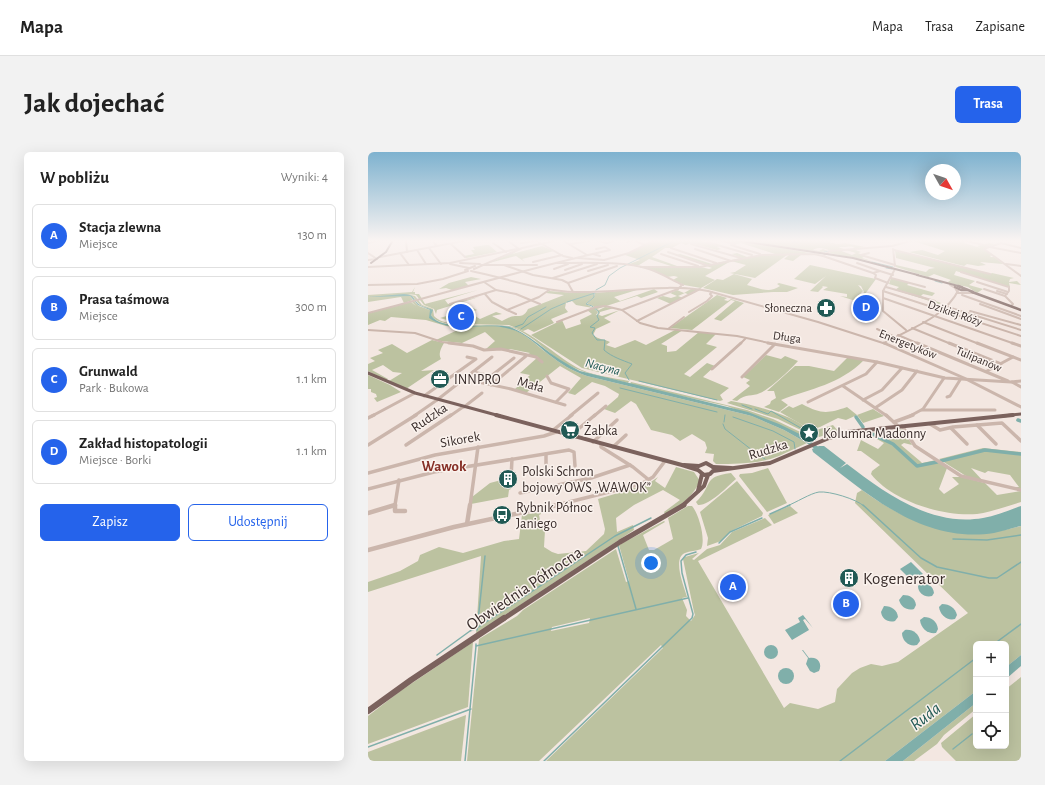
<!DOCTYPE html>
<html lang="pl">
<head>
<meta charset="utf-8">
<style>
  :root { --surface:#fff; --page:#f2f2f2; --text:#222; --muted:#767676; --line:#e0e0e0; --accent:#2563eb }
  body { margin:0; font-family:"Alegreya Sans",sans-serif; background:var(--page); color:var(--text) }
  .controls { position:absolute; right:12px; bottom:12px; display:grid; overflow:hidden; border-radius:6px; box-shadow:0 4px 16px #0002 }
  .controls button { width:36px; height:36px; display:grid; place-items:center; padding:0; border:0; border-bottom:1px solid var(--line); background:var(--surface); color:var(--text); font:20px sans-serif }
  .compass { position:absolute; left:557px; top:12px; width:36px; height:36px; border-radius:50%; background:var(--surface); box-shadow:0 4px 16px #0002; rotate:130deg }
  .you { position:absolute; left:283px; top:411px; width:14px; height:14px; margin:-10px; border:3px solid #fff; border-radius:50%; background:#1a73e8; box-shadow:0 0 0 6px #1a73e833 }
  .badge { display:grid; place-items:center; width:26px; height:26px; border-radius:50%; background:var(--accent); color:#fff; font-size:13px; font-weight:700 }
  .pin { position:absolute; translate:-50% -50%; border:2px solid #fff; box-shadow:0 1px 4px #0006 }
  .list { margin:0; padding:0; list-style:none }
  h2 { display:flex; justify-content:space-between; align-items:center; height:52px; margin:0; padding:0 16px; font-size:17px }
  h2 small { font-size:13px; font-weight:400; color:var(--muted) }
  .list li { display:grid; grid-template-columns:26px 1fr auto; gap:12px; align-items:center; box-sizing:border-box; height:64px; margin:0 8px 8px; padding:0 8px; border:1px solid var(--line); border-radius:6px }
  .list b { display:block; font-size:15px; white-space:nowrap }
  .list p { margin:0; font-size:13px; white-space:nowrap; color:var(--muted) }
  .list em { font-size:13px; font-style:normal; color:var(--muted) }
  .actions { display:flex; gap:8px; padding:12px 16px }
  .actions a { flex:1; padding:9px 0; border:1px solid var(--accent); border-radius:6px; text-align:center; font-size:14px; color:var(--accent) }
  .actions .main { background:var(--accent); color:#fff }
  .icon { flex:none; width:22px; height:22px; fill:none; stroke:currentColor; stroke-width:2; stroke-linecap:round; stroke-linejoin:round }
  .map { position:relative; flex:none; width:653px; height:609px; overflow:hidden; border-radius:6px }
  header { display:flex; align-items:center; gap:24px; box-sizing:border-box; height:56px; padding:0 20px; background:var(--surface); border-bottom:1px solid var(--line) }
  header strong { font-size:19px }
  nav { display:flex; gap:22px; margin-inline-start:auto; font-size:14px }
  .intro { display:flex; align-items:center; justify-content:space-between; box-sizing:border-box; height:96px; padding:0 24px }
  h1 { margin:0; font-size:28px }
  .button { padding:10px 18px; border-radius:6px; background:var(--accent); color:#fff; font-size:14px; font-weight:700 }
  main { display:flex; gap:24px; padding:0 24px }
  aside { flex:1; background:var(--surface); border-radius:6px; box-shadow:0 4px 16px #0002 }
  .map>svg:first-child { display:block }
  .green { fill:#bcc2a0; fill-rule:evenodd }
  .water { fill:#80afaa }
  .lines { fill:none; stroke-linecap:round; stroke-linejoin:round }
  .stream-far1 { stroke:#80afaa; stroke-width:1 }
  .stream { stroke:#80afaa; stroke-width:1.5 }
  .canal { stroke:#80afaa; stroke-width:3.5 }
  .river { fill:#80afaa; fill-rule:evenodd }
  .minor-far3 { stroke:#cbb6ac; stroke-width:2 }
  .minor-far2 { stroke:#cbb6ac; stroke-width:3 }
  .minor-far1 { stroke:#cbb6ac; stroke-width:3.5 }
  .minor { stroke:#cbb6ac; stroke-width:4.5 }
  .major-far5 { stroke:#7b625d; stroke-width:2 }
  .major-far4 { stroke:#7b625d; stroke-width:2.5 }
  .major-far3 { stroke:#7b625d; stroke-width:3 }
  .major-far2 { stroke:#7b625d; stroke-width:4 }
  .major-far1 { stroke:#7b625d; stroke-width:5 }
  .major { stroke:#7b625d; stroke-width:6 }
  .labels { text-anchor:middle; stroke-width:3; stroke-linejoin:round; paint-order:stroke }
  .far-poi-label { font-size:12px; fill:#392d2b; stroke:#faf2ed; text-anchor:end }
  .far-street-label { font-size:12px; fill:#392d2b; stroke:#faf2ed }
  .far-water-label { font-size:13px; font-style:italic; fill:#215a55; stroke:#faf2ed }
  .poi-label { font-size:14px; fill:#392d2b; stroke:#faf2ed; text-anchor:start }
  .street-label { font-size:14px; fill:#392d2b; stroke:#faf2ed }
  .neighbourhood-label { font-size:15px; font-weight:bold; fill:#862f26; stroke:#faf2ed }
  .near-poi-label { font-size:17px; fill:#392d2b; stroke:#faf2ed; text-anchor:start }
  .near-street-label { font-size:17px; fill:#392d2b; stroke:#faf2ed }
  .near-water-label { font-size:18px; font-style:italic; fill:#215a55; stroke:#faf2ed }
</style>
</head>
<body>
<header>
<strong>Mapa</strong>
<nav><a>Mapa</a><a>Trasa</a><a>Zapisane</a></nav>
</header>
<div class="intro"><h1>Jak dojechać</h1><a class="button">Trasa</a></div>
<main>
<aside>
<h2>W pobliżu<small>Wyniki: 4</small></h2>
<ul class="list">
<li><span class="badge">A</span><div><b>Stacja zlewna</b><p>Miejsce</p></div><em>130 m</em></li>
<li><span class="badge">B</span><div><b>Prasa taśmowa</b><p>Miejsce</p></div><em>300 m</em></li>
<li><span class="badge">C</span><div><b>Grunwald</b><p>Park · Bukowa</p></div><em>1.1 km</em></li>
<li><span class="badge">D</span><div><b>Zakład histopatologii</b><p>Miejsce · Borki</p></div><em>1.1 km</em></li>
</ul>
<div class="actions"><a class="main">Zapisz</a><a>Udostępnij</a></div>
</aside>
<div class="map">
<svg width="653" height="609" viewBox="0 0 653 609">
  <rect width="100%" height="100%" fill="#f3e7e1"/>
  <g class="green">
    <polygon points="289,88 331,88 352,94 349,95 353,97 349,98 323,91 318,93 313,91 304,96 297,96 284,105 309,114 333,115 341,117 344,116 309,103 312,102 344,112 373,106 364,102 369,101 379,105 413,102 407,102 373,91 368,92 352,88 366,88 442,101 433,103 425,109 416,107 421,103 419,103 387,126 362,121 367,120 378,113 363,109 337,124 347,128 333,136 316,133 305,128 310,125 306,124 299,125 276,115 303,114 281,107 271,113 259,113 272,108 257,103"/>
    <path d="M373,88H463L465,89L461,90L469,92L477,91L497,95L483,97L487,95L478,94L481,95H470L476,97L471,98L484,103L488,101L478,98L485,97L493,100L490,101L497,104L494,106L504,109L461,101L464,99C457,97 451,94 445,98L451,99L455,97L460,99L453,100Z"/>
    <polygon points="547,88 593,88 598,90 596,91 613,96 609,94 621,91 627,92 615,97 624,103 622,104 623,105 626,105 635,112 612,110 618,113 610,114 599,112 596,114 541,100 554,98 570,103 577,99 545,89"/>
    <polygon points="118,93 121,93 129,100 98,106 96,104 106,102 103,98 107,98 105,95"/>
    <polygon points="174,94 186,99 154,107 157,110 148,104 121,111 156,96 144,102"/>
    <polygon points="527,98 622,122 624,121 646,126 642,127 641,130 649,129 653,133 641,131 642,135 588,119 586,123 607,129 601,133 615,137 609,141 600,135 581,131 580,130 583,128 566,122 560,125 528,115 528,113 558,120 561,117 567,116 528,106"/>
    <polygon points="442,113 508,127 497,142 496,145 495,142 496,140 493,134 490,133 495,139 491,143 495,146 492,146 490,149 494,151 472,144 479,145 479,142 455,138 460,135 454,134 455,135 450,140 442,139 458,124 447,132 426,127"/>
    <path d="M366,122L384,127L379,133C391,136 401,142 412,134L409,132L411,131L430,136L419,140H405L365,143L335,136L349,127L355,128Z"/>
    <polygon points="103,125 113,127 97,130 101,134 84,138 78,136 71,137 81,131"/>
    <polygon points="523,126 541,131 539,133 567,141 564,144 555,142 553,144 573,151 571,152 527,138 531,135 521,132"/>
    <path d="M47,135L45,140H47V142H51L57,152L110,138L77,148L80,152L111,145L69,158L68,162L66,157L56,153L48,143L39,142L47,144L54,153L65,157L66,164C79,178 122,171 141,174C163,179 187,203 208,215C221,223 245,226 261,229L260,231C241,226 220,223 202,214C181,204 164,181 142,175C125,171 72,179 63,163L64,158L52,153L45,145L42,144L45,148L36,151L33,145L0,150V143L44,140Z"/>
    <path d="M301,135L286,137L290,140L273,146L269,144L229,157L231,158L237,155L246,156L232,160L231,163L234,164L252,158L236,166L243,170L228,177L225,183C231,188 236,187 242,190L238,193L247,196L267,188L278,193L307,178H315L293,192L299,194V200L308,199L331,180L348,182L338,192L349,195L316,222L322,225L339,211L347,214L335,225L361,236L352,243L355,248L352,249L214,216L163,183L194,168L198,177L213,172L212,168L224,162L219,158L226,156L230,160L228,163H230L231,160L225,154L219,152L225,145L218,152L225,156L208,153L204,149L198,151L197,156L200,160L183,167L186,171L166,180L160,177L155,179L141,173L93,172L72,166L105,156L109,158L102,161L112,167L128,160L134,162L124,164L134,169C138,167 143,164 147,164C153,164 157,164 160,157L196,143L178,141L181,139L207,141H226V145L227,141L272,137L246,145L252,149L289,136H283Z"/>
    <polygon points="315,135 331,138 322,143 317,141 310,144 315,146 303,152 289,146 295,144 303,146 309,144 302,141 309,138 316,141 323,137 313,137"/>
    <polygon points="349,143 359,146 356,148 360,149 363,147 376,151 353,169 346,167 367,149 363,148 324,178 302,176"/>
    <path d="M46,149L51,154L62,158V166C87,180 115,170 141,176C156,180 168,193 180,202C193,212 204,219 219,224L384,264L416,278L439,291C430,295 420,300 411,304C391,312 369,312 348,312L345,309L346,302L337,301L339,296L337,290L324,282L312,289L304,283L283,278L268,252L263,249L247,261L236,257L250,245L251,242L237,234L224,230L207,243L200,241L213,226L192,214L158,241L147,237L162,223L152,221L170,205L160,202L162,201L142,197L140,198L118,197L127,189L117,180L94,191L73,189L68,188L94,176L78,174L58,168L23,165L17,169L12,168L0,173V161L43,150L48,154L44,150Z"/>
    <path d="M64,188L76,191C73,196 70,202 73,207L53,219L66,218L38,237L21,229L34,221L25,220L15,213L4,218L20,227L18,228L0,219V212L7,209L2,206L15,201L10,198L24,192L39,201Z"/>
    <path d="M398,203L413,207L417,204L430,209C423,217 402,237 392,241C384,245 378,241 369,249L364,248L382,234L378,231L382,228L375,225Z"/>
    <path d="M480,205L496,208C471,233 444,236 413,248L420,253L411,260L396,255L402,252L403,249L408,246L406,239H399L427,214H441L466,219Z"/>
    <polygon points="0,223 22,233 33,240 9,250 6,246 9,245 8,242 3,240 3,237 0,237"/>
    <polygon points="263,230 379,258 405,267 447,287 444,288 440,287 359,254 271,235 262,232"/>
    <path d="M363,249C382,252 436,265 443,283L410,267L359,251Z"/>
    <path d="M434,252C453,262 459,262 479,255L489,263L505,257L516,264L495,271L489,263L478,268L470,266L452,275L443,278L412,260L421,254L425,256Z"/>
    <polygon points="465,273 470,279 451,285 445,279"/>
    <path d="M535,277L544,293L536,291L533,293L552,309L554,311L568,308L579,316L571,337L576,342L591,332L584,325H593L617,331L629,343L653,339V350C639,354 624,360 609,362C575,365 524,349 503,322L504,319L512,313L493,299H489L493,288L510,297L516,291L498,281L520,280Z"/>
    <polygon points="615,296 653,300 653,337 645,335 651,335 642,323 620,319 617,321 603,316 615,329 598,324 571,307"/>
    <path d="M308,315L326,320L332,329C324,346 313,353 297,362L296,360L312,348L295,338L266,353L248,366L249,380L265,373L266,378L108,482L113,404L0,440V430L32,419L50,409L52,403L71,395L95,401L136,389L151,387L154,363L172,360H173V362L171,363L173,373L177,378L176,395L184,400L190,402L218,399L236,382L237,377L230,347L280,332L290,325L287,329L297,336Z"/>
    <polygon points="400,316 419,351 399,360 371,324 372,322 384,321"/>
    <path d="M363,321L368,327C359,335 341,354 330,353L328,350C346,333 333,325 363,321Z"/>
    <polygon points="137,327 138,330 144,328 143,337 141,338 140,345 103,352 104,345 122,331"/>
    <polygon points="369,329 395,361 394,364 363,379 353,389 339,394 340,386 332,360"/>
    <path d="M494,338C544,374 591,392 653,374V503L638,515V492H608V539L517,609H178L295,496L293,493L171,609H99L111,487L149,464L155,458L248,397L258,430L261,429L251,393L296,369L297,370L275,383L281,398H286L305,387L300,366L320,354H324C331,362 338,388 333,397C328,399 322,399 317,401C304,406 316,435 319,445L314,446L319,458L318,464L323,469L327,463L326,460L315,407L317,405L331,401L324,407L326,408L339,397L352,393L364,380L397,366L404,373L330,409L416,556L422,551L450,557L467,550L469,537L484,521L492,516L503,512L514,514L530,510L600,461L487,351L489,341ZM222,466L221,471L183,479L184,475Z"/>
    <polygon points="422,354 430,361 406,372 400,363"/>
    <polygon points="105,490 100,555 0,592 0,564 31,540"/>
    <polygon points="653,525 653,609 588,609 574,595 573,591 608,562 608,594 638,594 638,537"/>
    <polygon points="608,551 608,557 576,583 569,592 546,609 535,609"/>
    <polygon points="98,563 93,609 0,609 0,600"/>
  </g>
  <g class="water">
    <path d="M36,142C48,143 44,147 52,153C55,155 61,156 65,158L63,163C74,181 122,170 142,175C153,179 164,187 173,194C186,204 198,212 212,219L380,260L411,272L444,288L439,291L416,278L384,264L219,224C204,219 193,212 180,202C169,193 157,181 142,177C117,169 85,183 61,166L62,158L50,153L42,144L0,145Z"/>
    <path d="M451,294H456L478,311L472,316L479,312C517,341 563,375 615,366C628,364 641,358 653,354V374C644,376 635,379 626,381C553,392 498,341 445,300L444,297Z"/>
    <polygon points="543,410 555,422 544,429 532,417"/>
    <path d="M553,431C560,431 565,434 566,441L564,444C557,446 550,441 550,434Z"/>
    <path d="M535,443C542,443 547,446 548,453L546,457C539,459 533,455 531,448Z"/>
    <path d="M574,452C582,452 587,456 589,463L587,467C579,469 572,463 571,455Z"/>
    <path d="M516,454C524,454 529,458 530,465L527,469C520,471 514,467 513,460Z"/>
    <polygon points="435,463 445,476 437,467 435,468 441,478 424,488 417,478 432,470 430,466"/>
    <path d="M556,465C563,465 569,469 570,477L568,481C560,482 553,477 552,468Z"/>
    <path d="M537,478C545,477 551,482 552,489L549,493C541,495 534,489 534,481Z"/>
    <circle cx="403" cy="500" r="7"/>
    <path d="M434,498H435L441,506C449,504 455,511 451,519L446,521L442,519L438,512L440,506Z"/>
    <polygon points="653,503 653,514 638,527 638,515"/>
    <circle cx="418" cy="524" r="8"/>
    <polygon points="608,539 608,551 535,609 517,609"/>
  </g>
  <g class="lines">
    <g class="stream-far1">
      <polyline points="413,88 447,88"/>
      <polyline points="424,90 431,90"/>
      <polyline points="296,94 309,88"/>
      <polyline points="456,100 461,99"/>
      <polyline points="504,110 525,115"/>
      <polyline points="518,116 524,117"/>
      <polyline points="567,129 574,131"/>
      <polyline points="228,138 237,133 241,124 252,116 296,94"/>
      <path d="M226,142V145L218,152L224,154L231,160L229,164L231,168L222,175L227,176L224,181L229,188H237L236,198C244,205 254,208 264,212L257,221L261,228"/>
      <polyline points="199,150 227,141"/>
      <polyline points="147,175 155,172 160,165 178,155"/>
      <polyline points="153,177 183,157 197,151"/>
      <polyline points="271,229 349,248"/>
      <polyline points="252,236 349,260"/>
      <polyline points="374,253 384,257"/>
      <polyline points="387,257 400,262 403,259 438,279"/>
      <polyline points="365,265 405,279 426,290 427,297"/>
      <polyline points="356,270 357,263"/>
      <polyline points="355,272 357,277 389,302"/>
      <polyline points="391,303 397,307"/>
      <path d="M419,354C427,351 443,341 451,340C462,339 488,347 496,354"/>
    </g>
    <g class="stream">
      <polyline points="495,353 553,406 569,415 621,426 629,426 653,410"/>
      <polyline points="402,362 422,353"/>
      <polyline points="585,387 619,388 653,383"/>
      <polyline points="351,391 362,380 394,366"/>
      <polyline points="250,394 268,457"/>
      <polyline points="109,478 117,404"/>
      <polyline points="108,492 108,494 320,446"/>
      <polyline points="626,492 653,472"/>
      <polyline points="69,503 102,479 109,476 247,384 283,366"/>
      <polyline points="0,595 103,557"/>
      <polyline points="585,597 604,582"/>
      <polyline points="97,609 108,494"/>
      <polyline points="176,609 324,466 325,462 314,421 313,409 318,403 328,400"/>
      <polyline points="472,609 608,506"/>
    </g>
    <g class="canal">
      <polyline points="488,265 495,275"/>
      <polyline points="650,268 653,269"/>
      <polyline points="502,281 525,292 549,314 569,310"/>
      <polyline points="573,309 617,298 653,302"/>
    </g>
    <polygon class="river" points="434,283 456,299 457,300 456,301 452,301 432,286 431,285"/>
    <g class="minor-far3">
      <polyline points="38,88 39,100"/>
      <polyline points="64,88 69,94"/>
      <polyline points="139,88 151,97"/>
      <polyline points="167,88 195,104 204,106"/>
      <polyline points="194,88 219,103"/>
      <polyline points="227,88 239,91 249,88"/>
      <polyline points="351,88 367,92"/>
      <polyline points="594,88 621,94"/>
      <polyline points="259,90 266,88 277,93"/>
      <polyline points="339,90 384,103"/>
      <polyline points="0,91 14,88"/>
      <polyline points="125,91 138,100"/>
      <polyline points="153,91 167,89"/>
      <polyline points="83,92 97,105"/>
      <polyline points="202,92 227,88"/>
      <polyline points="323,92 373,106"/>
      <polyline points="363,93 392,102"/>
      <polyline points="621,95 616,97 653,124"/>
      <polyline points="61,96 73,112"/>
      <polyline points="303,96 348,111"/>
      <polyline points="653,96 633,91 622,95 653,101"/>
      <polyline points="327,97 363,109"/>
      <polyline points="525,97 527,114"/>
      <polyline points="49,98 58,112"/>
      <polyline points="526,98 622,122"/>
      <polyline points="300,100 338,113"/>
      <polyline points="0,101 9,107"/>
      <polyline points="32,101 41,113"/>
      <polyline points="501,101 493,103 527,113"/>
      <polyline points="225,102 232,104"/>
      <polyline points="293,102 330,114"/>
      <polyline points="455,104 505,121 512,119 525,123"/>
      <polyline points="12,105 100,88"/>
      <polyline points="210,106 236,108 261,101 287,88"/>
      <polyline points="0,108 9,107"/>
      <polyline points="165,110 194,103"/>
      <polyline points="92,111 112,112"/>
      <path d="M189,111C215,111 258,109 281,117C293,121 304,128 315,133"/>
      <polyline points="489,111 512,119"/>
      <polyline points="82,112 101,116"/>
      <polyline points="638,112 653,114"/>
      <polyline points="113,113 169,113"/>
      <polyline points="136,113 165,123 194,128 200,131 205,140"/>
      <polyline points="0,115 82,111 149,97"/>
      <polyline points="273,115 332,115 394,103 446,102 455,104 462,99 524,94 546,88"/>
      <polyline points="106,117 154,96 190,88"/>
      <polyline points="186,117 200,112"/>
      <polyline points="527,117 515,139 515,159 538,178"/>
      <polyline points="97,118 107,114"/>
      <polyline points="197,118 214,112"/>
      <path d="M103,119C138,126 172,139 208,140C253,141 296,131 340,139L450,170L518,192"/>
      <polyline points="220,119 240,113"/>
      <polyline points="593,120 641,135 641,139 637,144 645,152 643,154"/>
      <polyline points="505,121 508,123 507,126 520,131"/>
      <polyline points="185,126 229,112"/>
      <polyline points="523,126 557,135"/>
      <polyline points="116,130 128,138 148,142 172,152"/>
      <polyline points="609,130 640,140"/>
      <polyline points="200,131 249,114"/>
      <polyline points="0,133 49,132 75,127 100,119"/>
      <polyline points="582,133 587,136 590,141"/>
      <polyline points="518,135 567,149"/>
      <polyline points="616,137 637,144"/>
      <polyline points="515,139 653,184"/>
      <polyline points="629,139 639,142"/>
      <polyline points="590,141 607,141"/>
      <polyline points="117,142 124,150 139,158 171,145 181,138"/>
      <polyline points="594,143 653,164"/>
      <polyline points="515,146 647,192"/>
      <polyline points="82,152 128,138"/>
      <polyline points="612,152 653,167"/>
      <polyline points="580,155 653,178"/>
      <polyline points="139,158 148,162"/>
      <polyline points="254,158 310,137 313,134"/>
      <polyline points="602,159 653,173"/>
      <polyline points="321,160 339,149 344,144 342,142 344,140"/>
      <path d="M0,161C81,140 161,116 242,98L237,95L228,97"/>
      <polyline points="269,169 332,137"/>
      <polyline points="189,170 228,155 237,154 254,158 272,171 290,176 369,184 406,192"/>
      <polyline points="555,170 611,192"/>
      <polyline points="544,176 583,192"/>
      <polyline points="300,177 316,165"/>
      <polyline points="509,177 527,185"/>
      <polyline points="0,178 47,181 74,190 89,192"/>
      <polyline points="530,183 551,192"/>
      <path d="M516,191C543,176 577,166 591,137"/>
      <polyline points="372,192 378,186"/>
    </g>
    <g class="minor-far2">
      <polyline points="81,191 105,194 116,198 133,197 168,205 174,210"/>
      <polyline points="400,191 509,210 577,226 643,230 653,229"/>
      <polyline points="516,191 596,226 653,255"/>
      <polyline points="549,191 640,229"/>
      <polyline points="581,191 633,212"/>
      <polyline points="609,191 653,208"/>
      <polyline points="644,191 653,194"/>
      <polyline points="344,217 373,191"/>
      <polyline points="619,219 645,205"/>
      <polyline points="105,220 123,224 146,206"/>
      <polyline points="179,224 183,231 201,237 188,250"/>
      <polyline points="374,225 407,192"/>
      <polyline points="96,227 143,237 197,253"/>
      <polyline points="644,230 653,235"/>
      <polyline points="123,233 158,204"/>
      <polyline points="475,234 519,264"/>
      <polyline points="56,244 108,207 99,205"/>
      <polyline points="579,245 582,244 592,228"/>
      <polyline points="69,248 124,205"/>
      <polyline points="495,248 514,238 534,216"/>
      <polyline points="440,250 498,222 509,210"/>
      <polyline points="96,255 114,241"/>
      <polyline points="507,256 534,238 549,219"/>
      <polyline points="554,258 627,258"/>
      <polyline points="4,264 47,241"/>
      <polyline points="46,264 69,248"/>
      <polyline points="82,264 95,255"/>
      <polyline points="202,264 230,241"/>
      <polyline points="226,264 238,254"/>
      <polyline points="542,264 555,257 576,226"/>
    </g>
    <g class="minor-far1">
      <polyline points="518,263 531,275"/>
      <polyline points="0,266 6,263"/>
      <polyline points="526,270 545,263"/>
      <polyline points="562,272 572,278 585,275 634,271 653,289"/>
      <polyline points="609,273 628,292"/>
      <polyline points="534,274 547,294 593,324 653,338"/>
      <polyline points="583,276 599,292"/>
      <polyline points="184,279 204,263"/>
      <polyline points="202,284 227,263"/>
      <polyline points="225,290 249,268"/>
      <polyline points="233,292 233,295 265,315 281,328"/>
      <polyline points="0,293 48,263"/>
      <polyline points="38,293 83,263"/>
      <polyline points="245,295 258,283"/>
      <polyline points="178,302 178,319"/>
      <polyline points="0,321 67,303 176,284 188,280"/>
      <polyline points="143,326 144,307"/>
      <polyline points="0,337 66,320 201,298 206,300 207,314"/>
      <polyline points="152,341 223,326 262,313"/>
      <polyline points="27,353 31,328"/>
      <polyline points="23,354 27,354"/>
      <polyline points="102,354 110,295"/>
      <polyline points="185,354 273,332 285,325 297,309"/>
    </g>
    <g class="minor">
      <polyline points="27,353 27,359 37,359"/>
      <polyline points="0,361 27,353"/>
      <polyline points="99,372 102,353"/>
      <polyline points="0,398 86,375 189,353"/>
    </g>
    <g class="major-far5">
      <polyline points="367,88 485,106 550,123"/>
      <polyline points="3,111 18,100 25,88"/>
      <polyline points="549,123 594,135"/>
    </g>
    <g class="major-far4">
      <polyline points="590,134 605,140"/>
      <polyline points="587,135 593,138 599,138"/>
      <polyline points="604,140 653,158"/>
    </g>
    <g class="major-far3">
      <polyline points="0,221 47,241 132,264"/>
      <polyline points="635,264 653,262"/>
    </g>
    <g class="major-far2">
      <polyline points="128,263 314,313 330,318 336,323 342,322 345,319 402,311 461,286 479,280 645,263"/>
      <polyline points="316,313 331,314 338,311 345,315"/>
      <polyline points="345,315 363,316"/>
      <polyline points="330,339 334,322"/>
      <polyline points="314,354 336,334 340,323"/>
    </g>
    <polyline class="major-far1" points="135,467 252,390 316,353"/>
    <polyline class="major" points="0,559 43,528 136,466"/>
  </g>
  <linearGradient id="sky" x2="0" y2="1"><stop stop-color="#7eb2cf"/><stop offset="0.51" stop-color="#faf4f2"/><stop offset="1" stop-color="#faf4f2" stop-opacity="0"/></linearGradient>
  <rect width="653" height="174" fill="url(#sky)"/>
  <defs>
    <symbol id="pharmacy-disc" viewBox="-11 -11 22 22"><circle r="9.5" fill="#215a55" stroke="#faf2ed"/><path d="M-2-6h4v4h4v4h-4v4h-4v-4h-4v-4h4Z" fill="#fff"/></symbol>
    <symbol id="office-disc" viewBox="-11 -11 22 22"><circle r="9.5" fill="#215a55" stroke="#faf2ed"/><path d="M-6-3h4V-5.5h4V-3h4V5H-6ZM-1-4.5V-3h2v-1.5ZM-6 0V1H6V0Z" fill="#fff"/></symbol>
    <symbol id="supermarket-disc" viewBox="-11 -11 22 22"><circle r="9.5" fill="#215a55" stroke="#faf2ed"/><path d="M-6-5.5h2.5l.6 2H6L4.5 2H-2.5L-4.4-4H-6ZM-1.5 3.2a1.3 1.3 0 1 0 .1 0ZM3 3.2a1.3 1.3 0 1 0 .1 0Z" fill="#fff"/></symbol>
    <symbol id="sight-disc" viewBox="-11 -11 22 22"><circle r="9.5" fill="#215a55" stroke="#faf2ed"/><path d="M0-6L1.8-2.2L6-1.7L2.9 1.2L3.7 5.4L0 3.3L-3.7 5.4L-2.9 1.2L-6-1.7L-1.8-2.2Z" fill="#fff"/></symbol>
    <symbol id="building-disc" viewBox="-11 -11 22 22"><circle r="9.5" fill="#215a55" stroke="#faf2ed"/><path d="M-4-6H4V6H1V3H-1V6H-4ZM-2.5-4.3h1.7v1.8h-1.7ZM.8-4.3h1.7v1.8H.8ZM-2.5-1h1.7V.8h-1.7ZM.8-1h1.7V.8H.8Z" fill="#fff"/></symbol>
    <symbol id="bus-disc" viewBox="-11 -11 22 22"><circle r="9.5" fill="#215a55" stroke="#faf2ed"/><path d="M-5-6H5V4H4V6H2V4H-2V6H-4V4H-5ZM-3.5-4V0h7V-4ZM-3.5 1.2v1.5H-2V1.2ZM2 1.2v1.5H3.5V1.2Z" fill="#fff"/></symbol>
  </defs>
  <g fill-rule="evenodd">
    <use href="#pharmacy-disc" x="447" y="145" width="22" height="22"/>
    <use href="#office-disc" x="61" y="216" width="22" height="22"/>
    <use href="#supermarket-disc" x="191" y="267" width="22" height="22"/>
    <use href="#sight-disc" x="430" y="270" width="22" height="22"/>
    <use href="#building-disc" x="129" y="316" width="22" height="22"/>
    <use href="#bus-disc" x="123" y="352" width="22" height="22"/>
    <use href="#building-disc" x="470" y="415" width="22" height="22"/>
  </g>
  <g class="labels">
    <g class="far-poi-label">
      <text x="444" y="160">Słoneczna</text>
    </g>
    <g class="far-street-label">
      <text transform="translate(587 161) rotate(19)" y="4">Dzikiej Róży</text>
      <text transform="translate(419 185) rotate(8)" y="4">Długa</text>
      <text transform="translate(540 192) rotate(22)" y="4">Energetyków</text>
      <text transform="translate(611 207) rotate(23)" y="4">Tulipanów</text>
    </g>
    <g class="far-water-label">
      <text transform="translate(235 214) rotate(15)" y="5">Nacyna</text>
    </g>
    <g class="poi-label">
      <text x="86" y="232">INNPRO</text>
      <text x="216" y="283">Żabka</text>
      <text x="455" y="286">Kolumna Madonny</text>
      <text x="154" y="324">Polski Schron<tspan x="154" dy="16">bojowy OWS „WAWOK”</tspan></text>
      <text x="148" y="360">Rybnik Północ<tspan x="148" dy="16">Janiego</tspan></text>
    </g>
    <g class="street-label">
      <text transform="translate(163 232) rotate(16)" y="5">Mała</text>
      <text transform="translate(61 265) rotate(-34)" y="5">Rudzka</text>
      <text transform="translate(92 287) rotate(-10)" y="5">Sikorek</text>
      <text transform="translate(400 297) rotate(-17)" y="5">Rudzka</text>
    </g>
    <g class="neighbourhood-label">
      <text x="76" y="319">Wawok</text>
    </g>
    <g class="near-poi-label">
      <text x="495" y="432">Kogenerator</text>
    </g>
    <g class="near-street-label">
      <text transform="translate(156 436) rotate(-34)" y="6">Obwiednia Północna</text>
    </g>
    <g class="near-water-label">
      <text transform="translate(557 564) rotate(-38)" y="6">Ruda</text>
    </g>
  </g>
</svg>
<div class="controls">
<button>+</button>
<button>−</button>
<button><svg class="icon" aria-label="locate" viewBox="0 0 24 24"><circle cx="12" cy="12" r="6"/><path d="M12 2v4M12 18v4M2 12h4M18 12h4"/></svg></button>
</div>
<svg class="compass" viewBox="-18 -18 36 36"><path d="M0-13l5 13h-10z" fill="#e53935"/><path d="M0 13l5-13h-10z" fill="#767676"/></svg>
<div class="you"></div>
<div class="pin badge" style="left:365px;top:435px">A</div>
<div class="pin badge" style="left:478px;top:452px">B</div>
<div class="pin badge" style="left:93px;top:165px">C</div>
<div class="pin badge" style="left:498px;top:156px">D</div>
</div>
</main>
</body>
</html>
